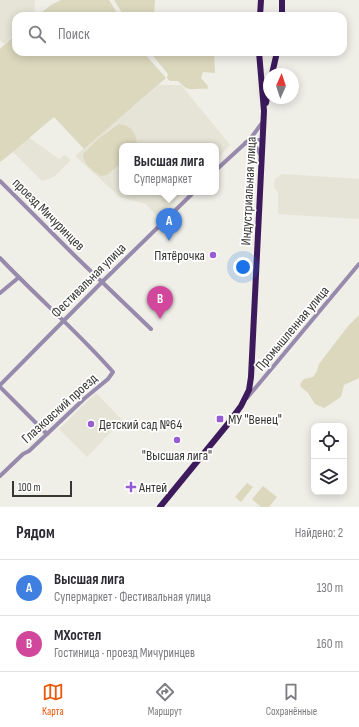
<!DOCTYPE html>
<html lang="ru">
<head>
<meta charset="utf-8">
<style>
  :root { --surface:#fff; --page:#f7f7f7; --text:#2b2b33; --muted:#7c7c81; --line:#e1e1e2; --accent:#ea580c }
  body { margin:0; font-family:"Sofia Sans Condensed",sans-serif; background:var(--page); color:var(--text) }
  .controls { position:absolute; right:12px; bottom:12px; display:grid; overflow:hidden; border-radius:8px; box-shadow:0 2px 10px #0003 }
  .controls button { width:36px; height:36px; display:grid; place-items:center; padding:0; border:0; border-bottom:1px solid var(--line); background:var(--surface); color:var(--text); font:20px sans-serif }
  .compass { position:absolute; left:263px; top:68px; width:36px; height:36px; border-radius:50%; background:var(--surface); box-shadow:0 2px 10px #0003; rotate:3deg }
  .scale { position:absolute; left:12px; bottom:10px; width:60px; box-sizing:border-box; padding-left:4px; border:2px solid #373734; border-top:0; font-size:11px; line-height:14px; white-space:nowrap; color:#373734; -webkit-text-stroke:3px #fff; paint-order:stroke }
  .you { position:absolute; left:243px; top:267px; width:14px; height:14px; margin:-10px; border:3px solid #fff; border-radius:50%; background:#1a73e8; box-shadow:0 0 0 6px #1a73e833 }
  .badge { display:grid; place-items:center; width:26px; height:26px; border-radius:50%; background:var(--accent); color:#fff; font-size:13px; font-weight:700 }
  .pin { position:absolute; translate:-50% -33px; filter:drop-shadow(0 1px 2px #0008) }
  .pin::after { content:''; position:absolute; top:21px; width:14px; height:12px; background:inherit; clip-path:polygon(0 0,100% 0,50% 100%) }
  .popup { position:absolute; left:119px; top:143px; width:100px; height:52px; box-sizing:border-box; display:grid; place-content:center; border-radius:8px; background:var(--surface); filter:drop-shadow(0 1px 3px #0005); font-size:13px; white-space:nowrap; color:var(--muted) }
  .popup b { font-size:15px; color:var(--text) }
  .popup::after { content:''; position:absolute; left:50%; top:100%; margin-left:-8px; border:8px solid transparent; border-top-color:var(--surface) }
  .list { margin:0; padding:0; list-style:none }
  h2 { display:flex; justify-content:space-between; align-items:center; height:52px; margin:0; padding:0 16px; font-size:17px }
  h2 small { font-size:13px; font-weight:400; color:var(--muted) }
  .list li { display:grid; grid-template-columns:26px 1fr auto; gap:12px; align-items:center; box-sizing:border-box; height:56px; padding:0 16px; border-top:1px solid var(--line) }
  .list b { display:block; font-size:15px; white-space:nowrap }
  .list p { margin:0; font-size:13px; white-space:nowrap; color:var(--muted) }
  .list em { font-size:13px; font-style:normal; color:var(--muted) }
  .icon { flex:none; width:22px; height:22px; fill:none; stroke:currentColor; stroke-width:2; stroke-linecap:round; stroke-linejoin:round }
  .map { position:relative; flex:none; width:359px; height:507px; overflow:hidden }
  .search { position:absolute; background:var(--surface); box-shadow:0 2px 10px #0003; left:12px; right:12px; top:12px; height:44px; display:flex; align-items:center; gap:10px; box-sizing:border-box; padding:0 14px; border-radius:12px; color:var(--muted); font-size:15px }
  .sheet { height:164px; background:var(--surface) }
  nav { display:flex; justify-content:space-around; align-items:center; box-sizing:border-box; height:56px; border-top:1px solid var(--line); background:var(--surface); font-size:11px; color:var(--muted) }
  nav a { display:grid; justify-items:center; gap:2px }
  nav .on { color:var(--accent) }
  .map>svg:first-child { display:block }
  .built { fill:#e6e4d6 }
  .green { fill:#dcd8be }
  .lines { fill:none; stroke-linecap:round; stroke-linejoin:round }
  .minor { stroke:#988aac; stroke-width:4 }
  .highway { stroke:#3c1a5c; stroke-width:6 }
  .poi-dot { fill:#975cd3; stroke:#fff; stroke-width:1.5 }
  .labels { text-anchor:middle; stroke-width:3.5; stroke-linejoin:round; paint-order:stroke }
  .street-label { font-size:14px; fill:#373734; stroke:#fff }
  .poi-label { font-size:14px; fill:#373734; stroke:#fff; text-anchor:start }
</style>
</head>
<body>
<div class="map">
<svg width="359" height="507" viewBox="0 0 359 507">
  <rect width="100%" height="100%" fill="#efeee7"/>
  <g class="built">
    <polygon points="0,0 35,0 34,15 33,16 16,16 16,32 4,44 0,40"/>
    <polygon points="159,85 181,85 230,145 216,160 216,146 122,146 122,192 184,192 167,209 162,209 161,212 157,216 146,204 120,197 75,156"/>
    <polygon points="28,137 59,159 65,155 71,160 54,177 42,181 13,152"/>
    <polygon points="282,174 359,179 359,219 278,214 278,192 274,188 275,179"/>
    <polygon points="96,393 122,420 87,457 59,429"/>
  </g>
  <g class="green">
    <polygon points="61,0 109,0 119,16 37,16 51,5"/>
    <polygon points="114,0 155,0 154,16 124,16"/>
    <path d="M16,34V52H143L166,78L84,149L54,117C35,132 19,148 0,162V49Z"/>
    <path d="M150,52H214L215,73L203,72L201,78L208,86L207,89C192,88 189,93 178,81H170L167,78L168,74Z"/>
    <path d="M119,124C131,125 137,134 137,146H122V162L107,175L101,176C93,171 82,163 83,154L98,139Z"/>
    <polygon points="359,315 359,378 344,385 341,397 324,408 315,404 308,393 301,387 300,384 304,379 313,377 317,371 319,364 348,326"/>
    <polygon points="247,483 253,487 241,502 235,497"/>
    <polygon points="263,486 277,497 269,507 261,507 252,499"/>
  </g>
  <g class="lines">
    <g class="minor">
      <polyline points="247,142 256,140 262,140"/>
      <path d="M245,143C254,143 258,148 261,156"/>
      <polyline points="216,170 251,138 262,123"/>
      <polyline points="0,181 74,255 151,329"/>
      <path d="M0,258C37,297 78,332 113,372L108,379L85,398L29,451L23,454L0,476"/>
      <polyline points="0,293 18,278"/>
      <polyline points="0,385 103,281 194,192"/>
      <polyline points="0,387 47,434"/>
      <polyline points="247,398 359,264"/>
    </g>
    <g class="highway">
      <polyline points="260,16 261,0"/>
      <polyline points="282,16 282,0"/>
      <polyline points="272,74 277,52"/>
      <polyline points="266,103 269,88"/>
      <polyline points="160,507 227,425 241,406 249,390 251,377 264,111 259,52"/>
    </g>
  </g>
  <g class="poi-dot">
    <circle cx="213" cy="255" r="4"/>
    <rect x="216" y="415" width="8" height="8" rx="2"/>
    <circle cx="91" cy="424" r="4"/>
    <circle cx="177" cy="440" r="4"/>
    <path d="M129 481h4v4h4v4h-4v4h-4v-4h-4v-4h4z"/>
  </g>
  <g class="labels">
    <g class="street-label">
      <text transform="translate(248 191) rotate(-87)" y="5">Индустриальная улица</text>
      <text transform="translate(49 214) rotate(45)" y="5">проезд Мичуринцев</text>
      <text transform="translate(88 280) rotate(-45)" y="5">Фестивальная улица</text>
      <text transform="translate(292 328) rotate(-50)" y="5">Промышленная улица</text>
      <text transform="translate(59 408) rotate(-42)" y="5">Глазковский проезд</text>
    </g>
    <g class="poi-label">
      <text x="205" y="260" text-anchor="end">Пятёрочка</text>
      <text x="228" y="424">МУ "Венец"</text>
      <text x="99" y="429">Детский сад №64</text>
      <text x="177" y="460" text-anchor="middle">"Высшая лига"</text>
      <text x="139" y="492">Антей</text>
    </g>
  </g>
</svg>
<div class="controls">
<button><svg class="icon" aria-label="locate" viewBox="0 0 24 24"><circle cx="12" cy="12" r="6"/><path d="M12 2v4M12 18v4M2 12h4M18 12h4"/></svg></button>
<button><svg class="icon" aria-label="layers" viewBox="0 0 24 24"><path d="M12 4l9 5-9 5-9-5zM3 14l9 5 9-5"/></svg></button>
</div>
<svg class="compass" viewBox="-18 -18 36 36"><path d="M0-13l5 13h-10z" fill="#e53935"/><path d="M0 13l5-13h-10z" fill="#7c7c81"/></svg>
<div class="scale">100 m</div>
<div class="you"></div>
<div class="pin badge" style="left:169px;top:241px;background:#3f7fe0">A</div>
<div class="popup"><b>Высшая лига</b>Супермаркет</div>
<div class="pin badge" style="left:160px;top:319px;background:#d1479c">B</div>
<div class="search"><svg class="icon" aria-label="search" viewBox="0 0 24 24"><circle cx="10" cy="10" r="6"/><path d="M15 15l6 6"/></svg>Поиск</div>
</div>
<section class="sheet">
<h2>Рядом<small>Найдено: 2</small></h2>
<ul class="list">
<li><span class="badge" style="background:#3f7fe0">A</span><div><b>Высшая лига</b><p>Супермаркет · Фестивальная улица</p></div><em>130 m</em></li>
<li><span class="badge" style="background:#d1479c">B</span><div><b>МХостел</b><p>Гостиница · проезд Мичуринцев</p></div><em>160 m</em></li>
</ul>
</section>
<nav>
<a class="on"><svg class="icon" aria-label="map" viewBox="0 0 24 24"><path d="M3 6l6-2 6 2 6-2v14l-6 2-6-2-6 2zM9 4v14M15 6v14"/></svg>Карта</a>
<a><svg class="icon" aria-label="directions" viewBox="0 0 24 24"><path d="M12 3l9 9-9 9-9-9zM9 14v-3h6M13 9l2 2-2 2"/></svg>Маршрут</a>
<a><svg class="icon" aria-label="saved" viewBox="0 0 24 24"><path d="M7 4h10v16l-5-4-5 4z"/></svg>Сохранённые</a>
</nav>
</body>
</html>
